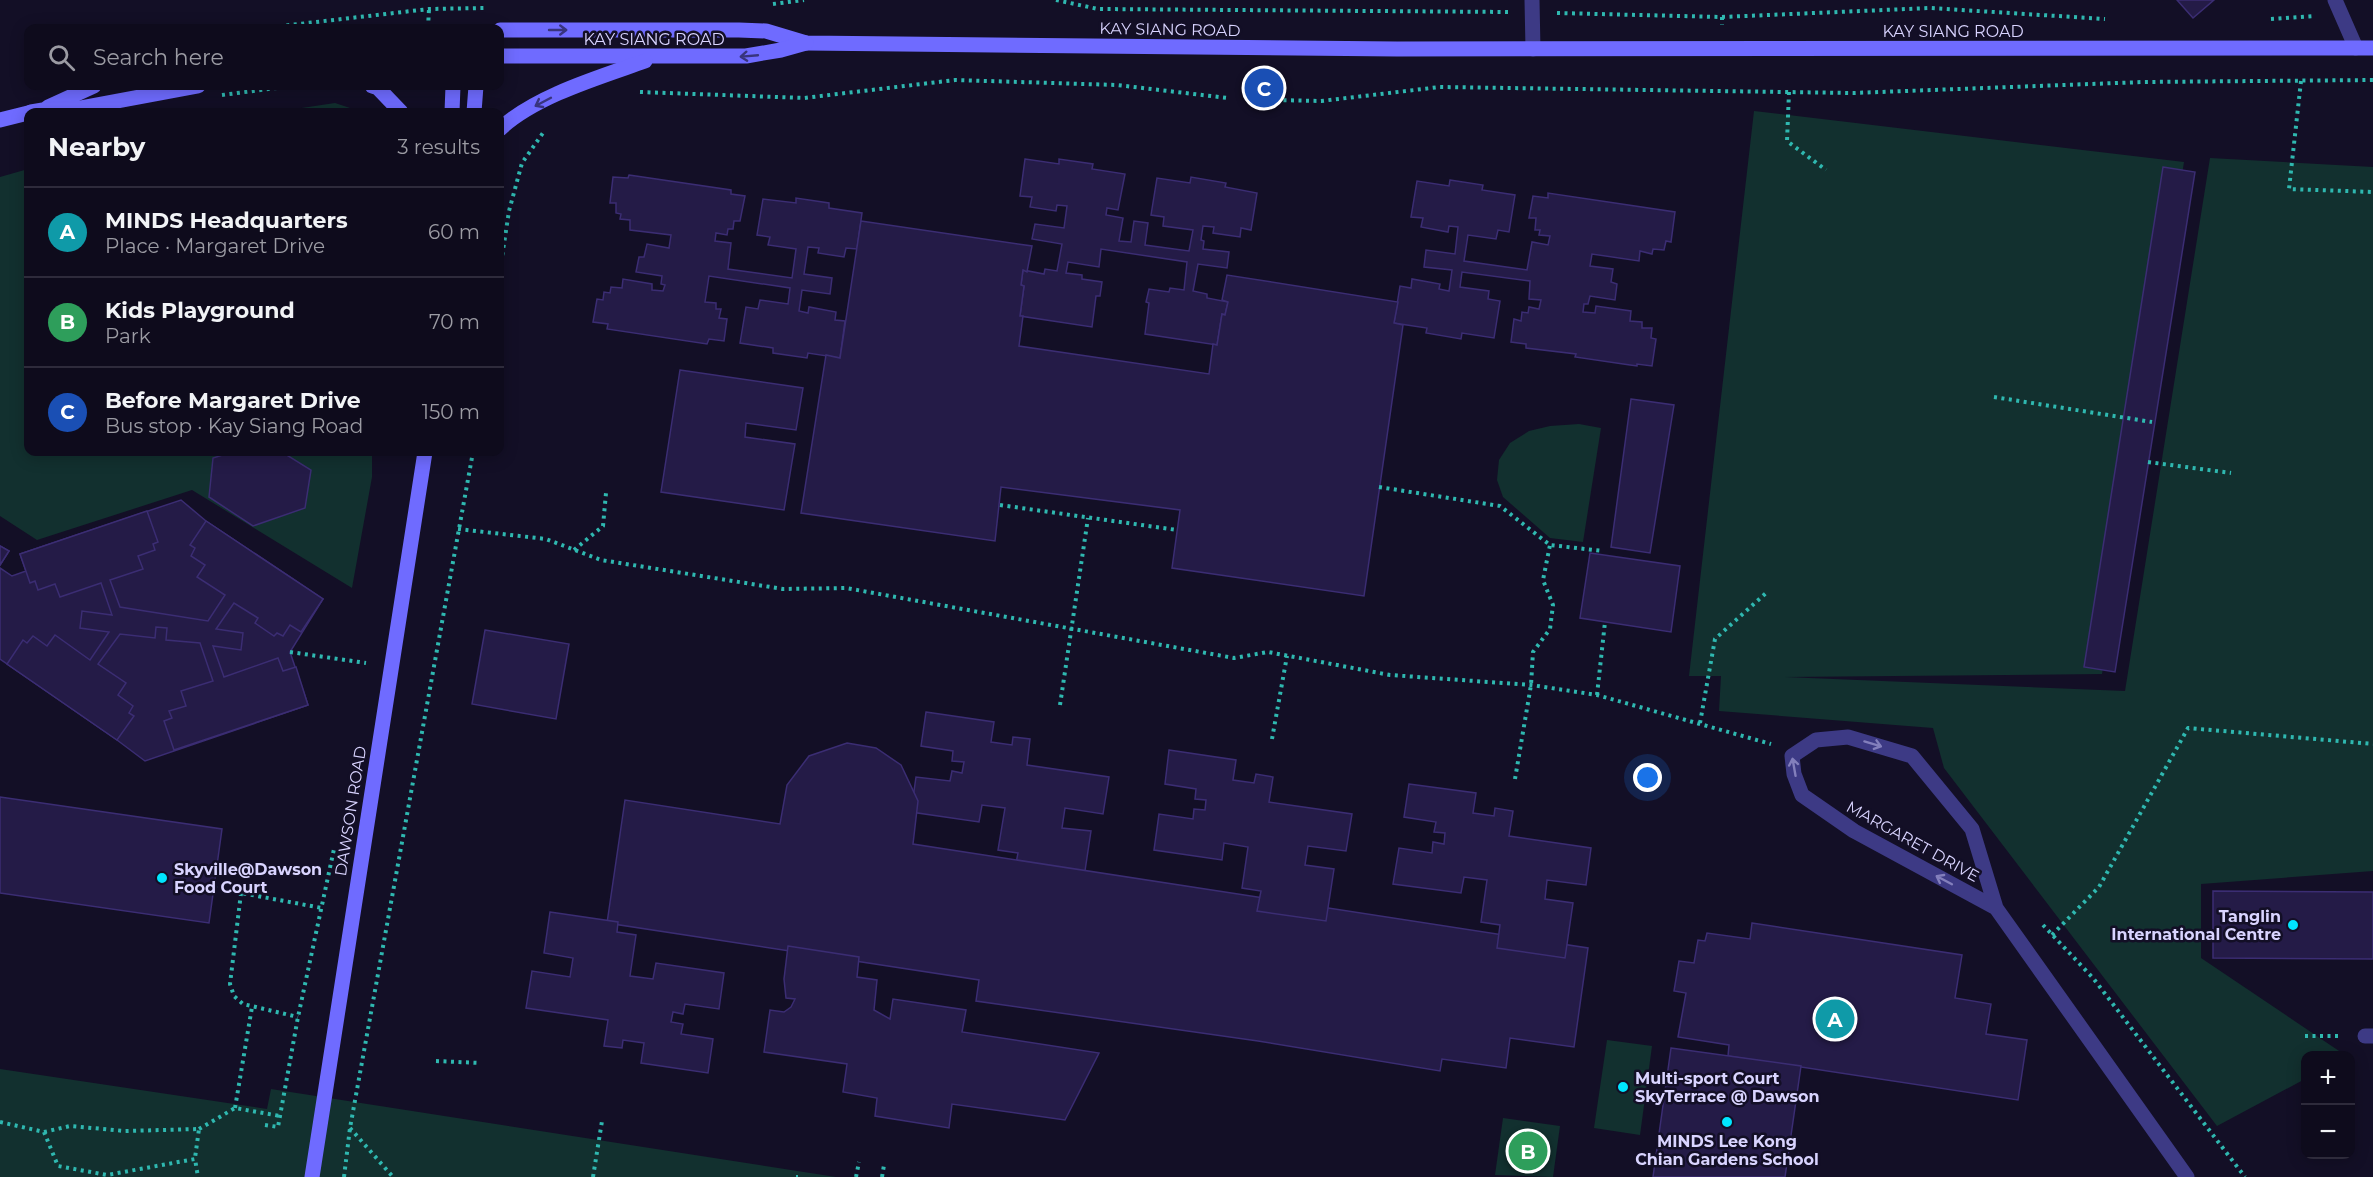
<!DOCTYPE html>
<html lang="en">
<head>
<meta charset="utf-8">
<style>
  :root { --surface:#0e0b1c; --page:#171425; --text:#f1f3f6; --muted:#9b9ba3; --line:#2e2b3b; --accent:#00e5ff }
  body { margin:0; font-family:Montserrat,sans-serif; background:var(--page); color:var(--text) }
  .controls { position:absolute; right:18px; bottom:18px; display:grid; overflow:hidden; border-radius:12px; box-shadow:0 3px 15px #0003 }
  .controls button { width:54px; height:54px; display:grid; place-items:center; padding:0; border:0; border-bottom:2px solid var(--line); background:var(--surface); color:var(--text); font:30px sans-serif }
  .you { position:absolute; left:1648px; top:778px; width:21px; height:21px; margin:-15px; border:4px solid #fff; border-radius:50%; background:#1a73e8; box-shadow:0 0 0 9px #1a73e833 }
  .badge { display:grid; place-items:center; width:39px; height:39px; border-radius:50%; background:var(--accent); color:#fff; font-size:20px; font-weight:700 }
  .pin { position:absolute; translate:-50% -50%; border:3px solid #fff; box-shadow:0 2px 6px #0006 }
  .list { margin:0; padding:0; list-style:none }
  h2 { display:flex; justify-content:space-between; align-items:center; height:78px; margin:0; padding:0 24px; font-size:26px }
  h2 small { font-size:20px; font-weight:400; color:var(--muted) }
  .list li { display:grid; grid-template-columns:39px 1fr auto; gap:18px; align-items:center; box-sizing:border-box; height:90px; padding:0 24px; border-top:2px solid var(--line) }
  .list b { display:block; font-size:22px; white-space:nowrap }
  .list p { margin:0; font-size:20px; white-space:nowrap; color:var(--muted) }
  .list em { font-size:20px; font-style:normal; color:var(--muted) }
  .icon { flex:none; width:33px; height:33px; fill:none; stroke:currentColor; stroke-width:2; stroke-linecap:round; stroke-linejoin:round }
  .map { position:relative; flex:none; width:2373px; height:1177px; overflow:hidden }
  .search { position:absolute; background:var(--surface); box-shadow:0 3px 15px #0003; left:24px; top:24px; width:480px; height:66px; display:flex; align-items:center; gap:15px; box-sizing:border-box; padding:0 21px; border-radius:12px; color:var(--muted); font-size:22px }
  .panel { position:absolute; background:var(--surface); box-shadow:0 3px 15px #0003; left:24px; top:108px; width:480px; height:348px; border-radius:12px }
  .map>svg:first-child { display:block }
  .green { fill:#12302f }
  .building { fill:#241b47; stroke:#3b2d73; stroke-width:1.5 }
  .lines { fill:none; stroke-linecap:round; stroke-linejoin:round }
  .path { stroke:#2fb8b0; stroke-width:4; stroke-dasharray:3 4.5; stroke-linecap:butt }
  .lane { stroke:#3d3a85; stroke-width:15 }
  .street { stroke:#3d3a85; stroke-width:15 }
  .secondary { stroke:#6f6bff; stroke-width:15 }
  .oneway { stroke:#38347d }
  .oneway2 { stroke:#837fbc }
  .poi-dot { fill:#00e5ff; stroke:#130f26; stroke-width:2 }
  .labels { text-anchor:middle; stroke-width:5; stroke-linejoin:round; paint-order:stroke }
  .street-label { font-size:16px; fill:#d9d4ff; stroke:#130f26 }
  .poi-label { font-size:16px; font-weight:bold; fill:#d9d4ff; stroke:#130f26; text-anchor:start }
</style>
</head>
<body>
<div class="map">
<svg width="2373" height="1177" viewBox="0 0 2373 1177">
  <rect width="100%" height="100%" fill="#130f26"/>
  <g class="green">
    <polygon points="335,103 362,112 275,112"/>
    <polygon points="1754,111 2184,162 2102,674 1785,677 2125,691 2210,158 2373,167 2373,871 2201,884 2201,958 2345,1055 2306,1056 2305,1079 2217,1126 1944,768 1933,728 1719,711 1721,676 1689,676"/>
    <polygon points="28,169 28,452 372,452 372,477 352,588 192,490 37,540 0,516 0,177"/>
    <polygon points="1579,424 1601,428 1583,542 1550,538 1503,497 1497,480 1499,460 1510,443 1529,431 1550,426"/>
    <polygon points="1607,1040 1652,1046 1640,1135 1594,1128"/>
    <polygon points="0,1069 267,1109 271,1089 836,1177 0,1177"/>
    <polygon points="1503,1118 1560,1126 1553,1177 1495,1175"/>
  </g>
  <g class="building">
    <polygon points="2177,0 2214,0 2193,18"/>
    <polygon points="1025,159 1059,164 1059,159 1093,164 1092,169 1125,174 1118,210 1107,208 1106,215 1123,218 1119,241 1131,242 1134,221 1148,223 1145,245 1189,251 1193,230 1163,226 1164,217 1151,215 1157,178 1190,183 1191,177 1226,183 1225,187 1257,193 1251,230 1241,228 1240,237 1213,233 1214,227 1203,226 1201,240 1204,241 1203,249 1229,252 1227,268 1198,264 1193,291 1207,294 1207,298 1228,302 1225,315 1222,314 1217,345 1145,334 1149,303 1146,302 1149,289 1169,292 1170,288 1184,290 1187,262 1101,249 1099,267 1068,262 1066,273 1082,275 1082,279 1102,282 1100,296 1096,296 1092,327 1020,316 1024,286 1021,285 1023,270 1044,274 1045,269 1057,271 1062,244 1032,239 1035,224 1064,228 1067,206 1057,205 1056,211 1030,207 1032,197 1020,196"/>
    <polygon points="2163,167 2195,172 2115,672 2084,667"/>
    <polygon points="629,175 731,190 731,194 745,196 740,221 734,221 733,229 728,229 727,235 716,233 715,241 731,243 728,269 792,278 796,249 768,245 770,237 757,235 763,199 796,203 796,198 829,203 829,208 862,213 857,249 846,248 844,257 818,253 819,248 808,247 804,274 832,278 830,294 802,290 799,311 808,313 809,307 836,312 835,320 845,321 840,358 808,353 807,358 773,353 773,348 740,343 746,307 758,309 760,300 788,304 790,288 709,276 705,302 716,303 716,309 721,309 719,318 727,319 724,341 709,339 707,344 607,329 608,324 593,322 597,299 603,300 604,292 610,293 611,287 622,288 623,279 652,284 652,290 663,291 665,285 661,284 662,276 636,272 639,257 644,257 647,244 669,248 671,235 630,230 630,220 620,219 621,214 616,213 616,203 610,203 613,177 628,178"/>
    <polygon points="1450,180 1483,185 1482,190 1515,195 1509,232 1498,230 1496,239 1468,235 1464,261 1527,270 1532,242 1548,245 1550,236 1539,235 1540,230 1535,230 1536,218 1529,218 1533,196 1548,198 1548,193 1675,212 1671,242 1666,241 1664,250 1653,249 1652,254 1640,251 1639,261 1592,254 1590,266 1613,269 1611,282 1617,284 1615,300 1590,296 1588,304 1584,304 1583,312 1595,313 1596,306 1631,311 1630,321 1642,322 1642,328 1652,328 1651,338 1656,339 1652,366 1637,364 1637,366 1630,365 1575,357 1576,354 1526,348 1526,344 1511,342 1514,319 1521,321 1522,312 1528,313 1529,307 1539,309 1541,300 1529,299 1530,281 1462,272 1460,287 1489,291 1488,299 1500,301 1494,338 1462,333 1461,339 1426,333 1427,328 1394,323 1400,286 1411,288 1412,279 1440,284 1439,289 1449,291 1452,270 1424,267 1426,250 1455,254 1458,227 1449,226 1448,232 1421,227 1423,218 1411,217 1417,181 1449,186"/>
    <polygon points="861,221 1032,246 1027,272 1023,270 1021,285 1024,286 1020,316 1023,316 1019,346 1209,374 1213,344 1217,345 1222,314 1225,315 1228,302 1222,300 1227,275 1398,302 1394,323 1403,325 1364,596 1172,568 1180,510 1001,487 995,541 801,513 826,355 840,358"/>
    <polygon points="680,370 803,388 796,430 746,423 745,437 795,444 784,510 661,492"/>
    <polygon points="1631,399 1674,405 1650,553 1611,547"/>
    <polygon points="232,452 282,452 311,470 305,508 253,526 209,497 213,458"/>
    <polygon points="181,500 206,521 323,599 290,652 308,705 145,761 117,740 0,659 0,568 12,576 26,571 20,554"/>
    <polygon points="147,511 158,542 153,544 155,550 138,556 143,569 110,580 120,607 208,621 225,595 197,577 205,565 191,556 195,548 190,545 206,521 323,599 301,632 290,625 283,636 277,633 274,636 255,623 258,618 234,603 216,629 243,633 241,650 213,646 224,677 278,658 283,671 296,667 308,705 174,750 164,721 172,718 169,711 186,706 181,691 213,681 200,643 166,640 167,628 156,627 155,638 120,634 98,664 126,683 118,695 133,706 129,713 134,716 117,740 7,664 23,640 27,643 33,636 47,646 55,635 90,660 109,632 80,628 82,611 112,615 101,583 60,597 55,584 38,590 35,581 30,583 20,554"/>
    <polygon points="0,546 9,551 0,565"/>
    <polygon points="0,546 9,551 0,565"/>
    <polygon points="1590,553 1680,566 1671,632 1580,618"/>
    <polygon points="485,630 569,644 556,719 472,704"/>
    <polygon points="926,712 994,722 991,742 1012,745 1013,737 1030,739 1027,765 1109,777 1103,814 1065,808 1062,828 1091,831 1083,884 1014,874 1018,853 998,850 1005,808 982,805 979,822 911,812 916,777 950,781 952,771 962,773 964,762 952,761 953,751 921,746"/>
    <polygon points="847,743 876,748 901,765 918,801 913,844 1588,948 1574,1047 1510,1038 1506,1068 1442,1059 1440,1071 1258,1041 976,1001 979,980 607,923 625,800 780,824 787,785 809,756"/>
    <polygon points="1169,750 1236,760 1233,780 1254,783 1256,774 1273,777 1269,802 1352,814 1346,851 1308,846 1305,865 1334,869 1326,921 1257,911 1261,891 1242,888 1248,847 1224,843 1222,860 1154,850 1159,814 1193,819 1194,809 1205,810 1206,800 1195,799 1196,789 1165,784"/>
    <polygon points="1409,784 1476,793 1473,813 1494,816 1495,808 1513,811 1509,836 1591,848 1586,885 1547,880 1545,899 1573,903 1565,958 1497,948 1500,925 1481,922 1487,880 1464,877 1461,893 1393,884 1399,848 1432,853 1433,842 1444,844 1445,833 1434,832 1436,822 1404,817"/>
    <polygon points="0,797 222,829 209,923 0,893"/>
    <polygon points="2213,891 2373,892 2373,959 2213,958"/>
    <polygon points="550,912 618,922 617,932 636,935 630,976 653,979 656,963 724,973 719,1009 685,1004 683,1014 673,1012 671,1022 683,1024 681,1034 713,1039 708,1073 641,1063 644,1043 623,1040 622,1048 604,1046 608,1020 526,1008 532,971 570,977 573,958 544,953"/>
    <polygon points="1752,923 1962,955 1955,998 1991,1004 1986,1034 2027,1040 2018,1100 1728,1056 1729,1045 1678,1037 1686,993 1674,991 1679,961 1694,963 1698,940 1705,941 1707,933 1750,939"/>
    <polygon points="788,946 859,957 857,977 877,980 874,1010 890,1019 893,999 966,1010 962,1032 1099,1053 1065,1120 952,1104 949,1128 875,1116 877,1098 843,1092 847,1064 764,1052 770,1010 784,1012 791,1007 795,999 786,998 784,979"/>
    <polygon points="1671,1048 1801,1066 1785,1177 1653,1177"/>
  </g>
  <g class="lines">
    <g class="path">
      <polyline points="1056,0 1098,9 1508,12"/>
      <polyline points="773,4 804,0"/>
      <polyline points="1557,13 1722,17 1722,25"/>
      <polyline points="1722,17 1930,8 2105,19"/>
      <polyline points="2271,19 2314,16"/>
      <polyline points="264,28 429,9 484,8"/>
      <polyline points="428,28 429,9"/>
      <polyline points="2301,81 2289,189 2373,192"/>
      <polyline points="640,92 804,98 955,80 1117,85 1228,98"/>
      <polyline points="1789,92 1787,141 1826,170"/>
      <polyline points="222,95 292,86"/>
      <polyline points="1276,100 1321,101 1440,87 1853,93 2143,82 2373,80"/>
      <polyline points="500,270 509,211 522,163 545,130"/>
      <polyline points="1994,397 2152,422"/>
      <polyline points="2148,462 2231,473"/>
      <polyline points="1379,487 1500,506 1550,545 1603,551"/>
      <polyline points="1000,505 1177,530"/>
      <polyline points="458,529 546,539 601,560 783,589 846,588 1234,658 1268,652 1390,675 1531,685 1597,695 1771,744"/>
      <polyline points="574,550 603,526 606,493"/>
      <polyline points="290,652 366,663"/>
      <polyline points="1597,695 1605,622"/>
      <polyline points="1060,705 1088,518"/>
      <polyline points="1700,723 1715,639 1766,593"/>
      <polyline points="1272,739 1287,656"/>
      <polyline points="1515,779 1531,685 1533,652 1550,629 1553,605 1543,580 1550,545"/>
      <polyline points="214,888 322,908"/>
      <polyline points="241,893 230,984 234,996 243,1004 298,1017"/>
      <polyline points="2043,925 2093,978 2245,1177"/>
      <polyline points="2052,935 2099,887 2188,728 2373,744"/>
      <polyline points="2305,1036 2340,1036"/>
      <polyline points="436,1061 480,1063"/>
      <polyline points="235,1108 252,1007"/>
      <polyline points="0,1122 44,1132 58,1166 107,1175 195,1159 198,1177"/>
      <polyline points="265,1125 278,1127 298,1017 334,849"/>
      <polyline points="350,1128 393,1177"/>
      <polyline points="199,1129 235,1108 280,1116"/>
      <polyline points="44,1132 70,1126 125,1131 199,1129 195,1158"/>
      <polyline points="344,1177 350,1128 473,452"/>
      <polyline points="593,1177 602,1121"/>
      <polyline points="796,1177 798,1177"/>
      <polyline points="856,1177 859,1162"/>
      <polyline points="882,1177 884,1165"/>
    </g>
    <g class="lane">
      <polyline points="2335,0 2356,48"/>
      <polyline points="2365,1036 2373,1036"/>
    </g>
    <g class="street">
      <polyline points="1532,0 1533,49"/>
      <polyline points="1996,908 1854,831 1802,795 1794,774 1792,756 1816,740 1848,737 1912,756 1972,829 1996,908 2187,1177"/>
    </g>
    <g class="secondary">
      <polyline points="500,30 739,30 766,31 806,43 1397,49 2373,48"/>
      <polyline points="500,56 746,56 781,50 806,43"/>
      <polyline points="372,86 378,88 401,112"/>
      <polyline points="48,107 94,86"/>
      <polyline points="31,112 43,110 80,108 198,86"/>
      <polyline points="452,112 453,86"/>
      <polyline points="474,112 476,86"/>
      <polyline points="0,120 28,113"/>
      <path d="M500,129C535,96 600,77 645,61"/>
      <polyline points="312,1177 425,452"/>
    </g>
  </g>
  <defs><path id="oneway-shaft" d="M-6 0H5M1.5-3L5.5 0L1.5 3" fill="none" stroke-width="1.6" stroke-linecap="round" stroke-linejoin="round" transform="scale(1.5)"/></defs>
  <g class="oneway">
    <use href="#oneway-shaft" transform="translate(558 30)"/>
    <use href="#oneway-shaft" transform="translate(749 56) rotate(175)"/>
    <use href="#oneway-shaft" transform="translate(543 102) rotate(152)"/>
  </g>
  <g class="oneway2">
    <use href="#oneway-shaft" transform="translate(1873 744) rotate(17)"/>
    <use href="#oneway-shaft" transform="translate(1794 767) rotate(-100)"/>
    <use href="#oneway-shaft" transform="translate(1944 880) rotate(-152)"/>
  </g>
  <g class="poi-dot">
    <circle cx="162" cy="878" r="6"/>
    <circle cx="2293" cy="925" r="6"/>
    <circle cx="1623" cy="1087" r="6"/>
    <circle cx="1727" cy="1122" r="6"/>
  </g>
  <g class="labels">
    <g class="street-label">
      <text transform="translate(1170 29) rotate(1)" y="6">KAY SIANG ROAD</text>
      <text x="1953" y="37">KAY SIANG ROAD</text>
      <text x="654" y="45">KAY SIANG ROAD</text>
      <text transform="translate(350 811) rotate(-81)" y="6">DAWSON ROAD</text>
      <text transform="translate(1913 841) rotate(29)" y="6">MARGARET DRIVE</text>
    </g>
    <g class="poi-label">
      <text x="174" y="875">Skyville@Dawson<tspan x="174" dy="18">Food Court</tspan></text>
      <text x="2281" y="922" text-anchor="end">Tanglin<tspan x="2281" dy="18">International Centre</tspan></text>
      <text x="1635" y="1084">Multi-sport Court<tspan x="1635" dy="18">SkyTerrace @ Dawson</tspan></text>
      <text x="1727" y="1147" text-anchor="middle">MINDS Lee Kong<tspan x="1727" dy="18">Chian Gardens School</tspan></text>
    </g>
  </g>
</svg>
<div class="controls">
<button>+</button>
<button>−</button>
</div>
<div class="you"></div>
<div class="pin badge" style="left:1835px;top:1019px;background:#0f9aa8">A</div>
<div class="pin badge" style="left:1528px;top:1151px;background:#2e9e5b">B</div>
<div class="pin badge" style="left:1264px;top:88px;background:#1a4fb4">C</div>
<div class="search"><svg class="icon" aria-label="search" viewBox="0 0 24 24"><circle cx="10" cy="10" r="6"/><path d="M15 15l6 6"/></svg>Search here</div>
<section class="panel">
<h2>Nearby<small>3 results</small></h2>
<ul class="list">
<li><span class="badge" style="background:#0f9aa8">A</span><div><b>MINDS Headquarters</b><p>Place · Margaret Drive</p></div><em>60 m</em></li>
<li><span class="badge" style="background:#2e9e5b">B</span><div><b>Kids Playground</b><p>Park</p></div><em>70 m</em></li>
<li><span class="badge" style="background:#1a4fb4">C</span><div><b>Before Margaret Drive</b><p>Bus stop · Kay Siang Road</p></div><em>150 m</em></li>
</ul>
</section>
</div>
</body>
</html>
